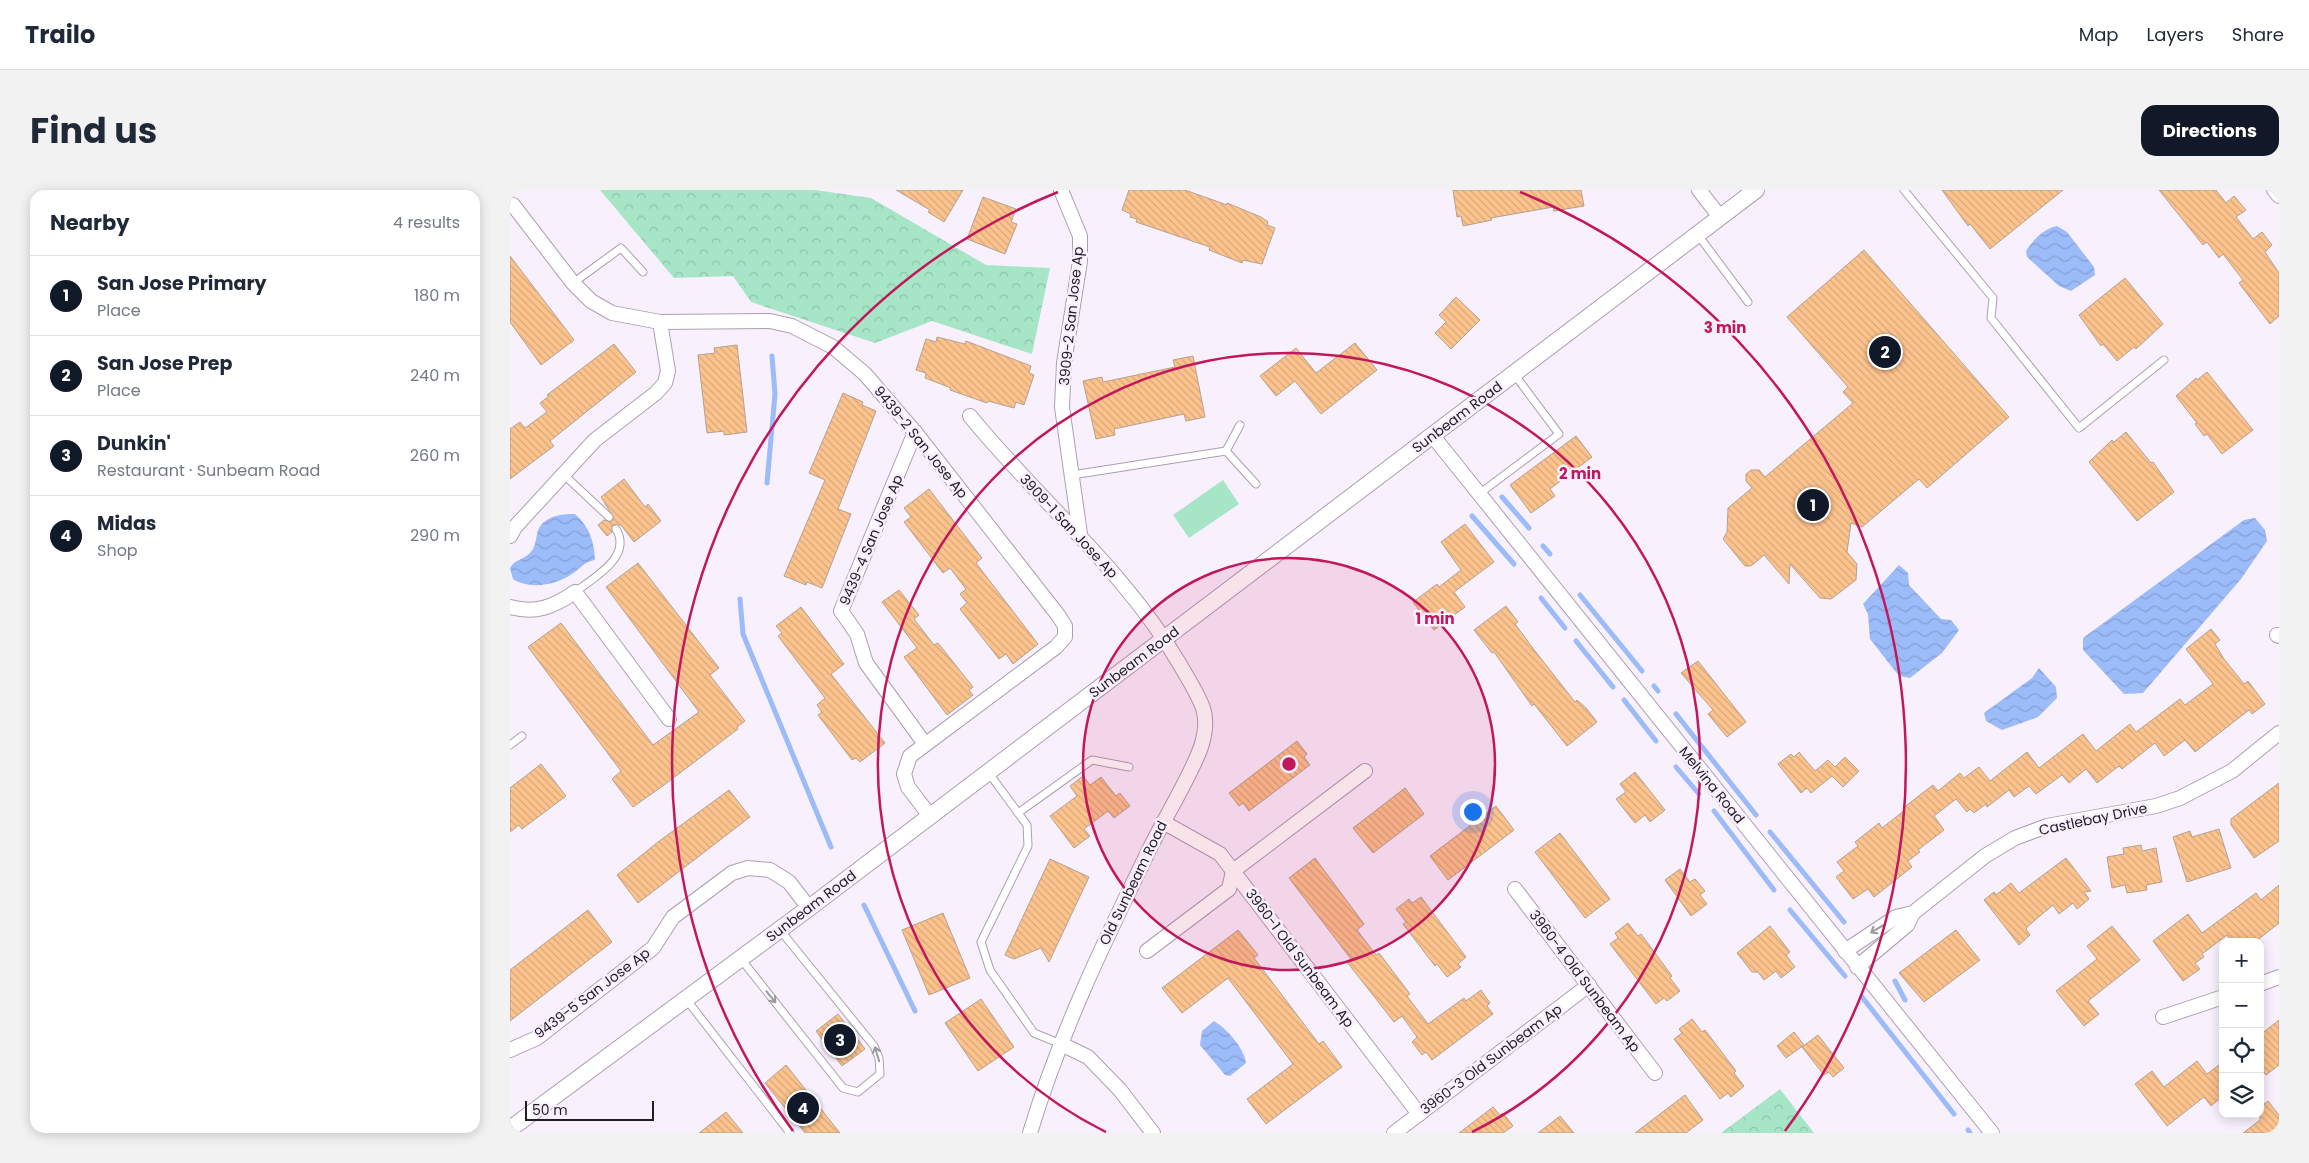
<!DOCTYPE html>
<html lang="en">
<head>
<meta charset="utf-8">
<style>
  :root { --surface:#fff; --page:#f2f2f3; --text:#1f2937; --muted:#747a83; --line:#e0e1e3; --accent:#111827 }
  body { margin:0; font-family:Poppins,sans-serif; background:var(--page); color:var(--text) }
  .controls { position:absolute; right:15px; bottom:15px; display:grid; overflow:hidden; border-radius:10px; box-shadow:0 2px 12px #0003 }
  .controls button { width:45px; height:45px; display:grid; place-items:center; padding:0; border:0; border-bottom:1px solid var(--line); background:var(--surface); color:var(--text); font:25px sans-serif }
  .scale { position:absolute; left:15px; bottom:12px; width:129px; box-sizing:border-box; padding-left:5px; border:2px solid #221d25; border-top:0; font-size:14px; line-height:18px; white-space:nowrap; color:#221d25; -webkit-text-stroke:4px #f9f0fd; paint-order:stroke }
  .you { position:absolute; left:962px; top:621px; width:18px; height:18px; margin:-12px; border:4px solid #fff; border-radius:50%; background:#1a73e8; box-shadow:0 0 0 8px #1a73e833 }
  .badge { display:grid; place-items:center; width:32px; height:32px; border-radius:50%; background:var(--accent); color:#fff; font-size:16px; font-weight:700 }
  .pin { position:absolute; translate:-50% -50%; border:2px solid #fff; box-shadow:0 1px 5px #0006 }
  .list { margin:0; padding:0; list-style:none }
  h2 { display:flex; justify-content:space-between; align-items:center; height:65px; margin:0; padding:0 20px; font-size:21px }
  h2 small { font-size:16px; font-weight:400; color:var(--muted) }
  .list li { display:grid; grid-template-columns:32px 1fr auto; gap:15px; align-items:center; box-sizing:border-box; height:80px; padding:0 20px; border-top:1px solid var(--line) }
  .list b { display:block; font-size:19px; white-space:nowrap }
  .list p { margin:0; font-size:16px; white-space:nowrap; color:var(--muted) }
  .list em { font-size:16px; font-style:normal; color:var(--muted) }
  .icon { flex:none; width:28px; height:28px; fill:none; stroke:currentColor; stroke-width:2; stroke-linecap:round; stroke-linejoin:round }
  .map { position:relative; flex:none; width:1769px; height:943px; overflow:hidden; border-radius:15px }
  header { display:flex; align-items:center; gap:30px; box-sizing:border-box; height:70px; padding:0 25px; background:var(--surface); border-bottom:1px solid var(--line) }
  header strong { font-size:24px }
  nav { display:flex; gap:28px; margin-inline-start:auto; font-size:18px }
  .intro { display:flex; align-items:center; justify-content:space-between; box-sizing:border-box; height:120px; padding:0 30px }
  h1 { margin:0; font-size:35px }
  .button { padding:12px 22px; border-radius:15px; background:var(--accent); color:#fff; font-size:18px; font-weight:700 }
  main { display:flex; gap:30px; padding:0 30px }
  aside { flex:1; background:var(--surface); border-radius:15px; box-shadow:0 2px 12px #0003 }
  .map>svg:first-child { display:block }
  .forest { fill:url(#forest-crowns) }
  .pitch { fill:#a6e5c6 }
  .water { fill:url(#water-waves) }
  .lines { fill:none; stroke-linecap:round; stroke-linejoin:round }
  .stream { stroke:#9bbbf9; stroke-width:5 }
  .building { fill:url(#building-back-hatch); stroke:#b4a292 }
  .service-casing { stroke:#ac9fb2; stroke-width:9 }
  .minor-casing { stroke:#ac9fb2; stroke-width:16 }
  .tertiary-casing { stroke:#ac9fb2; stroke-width:18 }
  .service { stroke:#fff; stroke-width:7 }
  .minor { stroke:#fff; stroke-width:14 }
  .tertiary { stroke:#fff; stroke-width:16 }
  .oneway { stroke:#9c999d }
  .ring { fill:none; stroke:#c2185b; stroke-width:2.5 }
  .labels { text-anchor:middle; stroke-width:5; stroke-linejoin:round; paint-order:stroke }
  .street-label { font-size:14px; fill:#221d25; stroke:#f9f0fd }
  .centre { fill:#c2185b; stroke:#f9f0fd; stroke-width:2.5 }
  .ring-label { font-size:15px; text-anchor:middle; font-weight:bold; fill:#c2185b; stroke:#f9f0fd; stroke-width:5; stroke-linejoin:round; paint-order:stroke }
</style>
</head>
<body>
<header>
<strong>Trailo</strong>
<nav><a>Map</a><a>Layers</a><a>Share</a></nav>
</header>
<div class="intro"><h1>Find us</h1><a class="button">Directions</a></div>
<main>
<aside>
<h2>Nearby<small>4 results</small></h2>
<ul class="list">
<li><span class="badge">1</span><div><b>San Jose Primary</b><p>Place</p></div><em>180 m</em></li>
<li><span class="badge">2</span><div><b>San Jose Prep</b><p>Place</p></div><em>240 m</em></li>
<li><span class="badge">3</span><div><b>Dunkin'</b><p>Restaurant · Sunbeam Road</p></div><em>260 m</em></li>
<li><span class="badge">4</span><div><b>Midas</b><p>Shop</p></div><em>290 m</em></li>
</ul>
</aside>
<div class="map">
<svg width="1769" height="943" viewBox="0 0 1769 943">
  <defs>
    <pattern id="forest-crowns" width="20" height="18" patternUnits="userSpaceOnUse" patternTransform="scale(1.25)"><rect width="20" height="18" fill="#a6e5c6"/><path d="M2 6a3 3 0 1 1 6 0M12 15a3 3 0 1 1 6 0" fill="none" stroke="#8fc4aa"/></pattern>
    <pattern id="water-waves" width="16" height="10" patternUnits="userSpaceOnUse" patternTransform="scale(1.25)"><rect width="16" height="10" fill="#9bbbf9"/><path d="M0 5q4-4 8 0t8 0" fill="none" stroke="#85a0d5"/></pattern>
    <pattern id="building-back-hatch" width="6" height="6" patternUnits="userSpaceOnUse" patternTransform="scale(1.25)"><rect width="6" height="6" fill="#fcc38d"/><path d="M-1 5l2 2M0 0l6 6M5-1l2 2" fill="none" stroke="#d8a77a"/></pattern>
  </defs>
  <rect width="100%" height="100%" fill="#f9f0fd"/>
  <g class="forest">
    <polygon points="90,0 305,0 361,8 476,75 540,78 522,164 422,131 365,153 241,112 223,86 164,88"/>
    <polygon points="1270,899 1304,943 1211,943"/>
  </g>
  <polygon class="pitch" points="713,290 729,314 679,348 663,325"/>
  <g class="water">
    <path d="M1547,36L1557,42L1584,77L1585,85L1561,101L1549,96L1517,67L1516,61C1524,49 1533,39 1547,36Z"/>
    <path d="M65,324C80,337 84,352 85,370C75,371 70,379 62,384C46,395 20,400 3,389L0,378C5,369 14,370 21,362C25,357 26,350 27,344C31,326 51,324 65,324Z"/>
    <polygon points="1745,328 1755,340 1757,351 1731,389 1633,503 1614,504 1573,460 1573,448 1734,330"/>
    <polygon points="1389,375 1398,383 1399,395 1431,429 1441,430 1449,440 1432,463 1400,488 1389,486 1360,449 1358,424 1353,414"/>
    <polygon points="1529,478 1546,497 1547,508 1528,527 1492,540 1476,531 1474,523 1522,488"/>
    <path d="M704,831C717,839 734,858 736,873L720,886L715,885L690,855L692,841Z"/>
  </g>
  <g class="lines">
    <g class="stream">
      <polyline points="257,293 265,204 262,166"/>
      <polyline points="992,307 1019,338"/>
      <polyline points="962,326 1004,374"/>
      <polyline points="1033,356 1040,364"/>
      <polyline points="1070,405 1132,481"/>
      <polyline points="1031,408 1055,438"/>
      <polyline points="230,409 233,444 321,657"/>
      <polyline points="1066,451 1103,497"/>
      <polyline points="1144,496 1148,501"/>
      <polyline points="1114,510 1146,551"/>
      <polyline points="1166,524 1246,625"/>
      <polyline points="1166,577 1189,604"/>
      <polyline points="1204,621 1264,700"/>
      <polyline points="1260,642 1334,732"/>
      <polyline points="354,715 405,821"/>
      <polyline points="1280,720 1335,786"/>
      <polyline points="1385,791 1395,810"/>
      <polyline points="1352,807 1444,924"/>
      <polyline points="1458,940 1460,943"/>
    </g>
  </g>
  <g class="building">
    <polygon points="386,0 453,0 434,32 418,22 420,20"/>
    <polygon points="619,0 675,0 717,15 717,13 751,27 758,32 757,35 765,38 752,74 733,70 732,73 699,60 700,57 626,32 627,29 620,27 621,24 612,20"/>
    <polygon points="943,0 1071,0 1074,16 1044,21 1043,17 981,28 982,30 953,36 951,26 947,27"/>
    <polygon points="1432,0 1553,0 1480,59 1460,34 1458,36"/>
    <polygon points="1649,0 1706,0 1716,13 1724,6 1736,20 1726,27 1743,49 1752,42 1762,55 1755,62 1769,83 1769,126 1760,134 1729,93 1733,90 1713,64 1709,68 1697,52 1693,55"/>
    <polygon points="473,7 506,19 501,32 507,34 495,64 457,49"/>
    <polygon points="1354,60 1499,227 1417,298 1409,289 1352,337 1341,333 1337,362 1347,374 1346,390 1321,409 1310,408 1280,374 1279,394 1254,365 1241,376 1235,376 1213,349 1217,342 1218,318 1242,298 1236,291 1236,284 1241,280 1249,280 1255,287 1343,213 1333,202 1338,197 1277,127"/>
    <polygon points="0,66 64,150 31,175 0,132"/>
    <polygon points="1615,88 1653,134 1626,159 1624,157 1607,171 1593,154 1591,156 1569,125"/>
    <polygon points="946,107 970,130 941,159 925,143 936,132 929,125"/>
    <polygon points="427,147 455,154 456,151 521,176 519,183 524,185 514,215 506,212 504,218 478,211 477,213 440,200 441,198 415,188 416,183 406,180 416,149 426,152"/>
    <polygon points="845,153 867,180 811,224 785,191 766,206 750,186 786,158 806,183"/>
    <polygon points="104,154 126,182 40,251 44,256 0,289 0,239 10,232 15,238 37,222 30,213 39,206 37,205"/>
    <polygon points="227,155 237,242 214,245 214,241 197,243 188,165 205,163 204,158"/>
    <polygon points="683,166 695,227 676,231 674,224 604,239 605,245 586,249 573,191 592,187 593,192 665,177 663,170"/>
    <polygon points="1697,182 1743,240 1712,264 1697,244 1694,246 1685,234 1687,233 1666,206 1686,188 1687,190"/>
    <polygon points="333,203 353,212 352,215 366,221 328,319 341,324 312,398 297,392 296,395 274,386 315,290 299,283"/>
    <polygon points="1616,242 1641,273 1643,272 1664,302 1627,331 1579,272 1602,250 1604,252"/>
    <polygon points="1066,246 1082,267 1040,299 1045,306 1021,323 1000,295"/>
    <polygon points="114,289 135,317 138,314 151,331 124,352 111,335 102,335 102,342 97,346 88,335 94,330 101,332 104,328 91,307"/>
    <polygon points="419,299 472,368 466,373 528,454 503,474 496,464 489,469 450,419 457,413 450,404 456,399 440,378 433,383 394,332 401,327 394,318"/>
    <polygon points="955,334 984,372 944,402 955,417 924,440 903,412 927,394 929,397 951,380 931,352"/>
    <polygon points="128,373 209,478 200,485 235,531 227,537 228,539 154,595 123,617 102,589 111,581 18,457 51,433 143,555 189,522 96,397"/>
    <polygon points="389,400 409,425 404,429 424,455 428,453 463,497 459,500 463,505 437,525 394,467 407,458 372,412"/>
    <polygon points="996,416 1008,432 1005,434 1025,461 1065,512 1067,510 1076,518 1087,532 1057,556 1024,514 1022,516 984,462 982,463 964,440"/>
    <polygon points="291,417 334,474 321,484 375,553 350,572 346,568 342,570 308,525 312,522 307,515 315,508 268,446 272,443 266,436"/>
    <polygon points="1701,439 1710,450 1705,454 1714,469 1734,494 1738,491 1755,514 1742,524 1739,520 1685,562 1675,550 1654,566 1645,553 1612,579 1609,576 1587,593 1576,579 1559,593 1552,585 1526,604 1519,596 1504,607 1499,600 1477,617 1476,614 1464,623 1460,619 1457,622 1446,609 1424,626 1434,640 1408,660 1410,662 1398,671 1402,677 1364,707 1358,699 1343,709 1326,687 1334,681 1327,672 1348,656 1345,652 1369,633 1372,638 1395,620 1393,618 1423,595 1428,601 1450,583 1454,588 1469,577 1480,591 1517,562 1529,578 1573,544 1586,561 1620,534 1626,542 1670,509 1675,515 1703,494 1676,459"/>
    <polygon points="1188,471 1236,532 1217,547 1198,524 1203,520 1171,483"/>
    <polygon points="787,551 797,564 794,567 800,575 739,621 733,613 729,616 719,603"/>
    <polygon points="1289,562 1305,581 1318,570 1325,577 1335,567 1349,581 1333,597 1322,586 1301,603 1297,598 1291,603 1268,574 1281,564 1284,567"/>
    <polygon points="31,574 56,606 12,639 9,635 0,642 0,598"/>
    <polygon points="1125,582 1155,620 1140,632 1135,625 1125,633 1106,609 1116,602 1110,594"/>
    <polygon points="573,586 580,595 591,587 606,606 610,603 620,616 604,628 598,621 574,639 580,646 564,658 540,626 567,606 560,596"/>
    <polygon points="1769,593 1769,651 1744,668 1721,635 1721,629"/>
    <polygon points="895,598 914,624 863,663 843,638"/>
    <polygon points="219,600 240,627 128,713 107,685 148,652"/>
    <polygon points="986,616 1004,640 938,690 920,666"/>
    <polygon points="1709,639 1721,678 1677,692 1663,647 1680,641 1682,647"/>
    <polygon points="1050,643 1100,709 1075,728 1025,662"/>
    <polygon points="1631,655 1632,661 1646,658 1652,692 1636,695 1637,700 1617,703 1615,695 1602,698 1597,667 1614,664 1613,658"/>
    <polygon points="805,668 854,734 847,740 866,765 869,763 900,804 897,806 918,834 954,808 956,811 971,800 980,813 977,816 983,824 922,870 916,862 912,865 902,852 907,847 892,826 884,832 837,772 841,769 779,688"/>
    <polygon points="1556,668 1581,701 1574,702 1579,709 1567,719 1563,713 1549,724 1543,715 1518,736 1516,739 1520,745 1509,755 1474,710 1484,702 1486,705 1501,693 1509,703"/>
    <polygon points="540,669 579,687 539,772 531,758 504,769 495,765"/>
    <polygon points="1170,679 1180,692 1185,689 1195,701 1190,705 1197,714 1181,726 1155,690"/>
    <polygon points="1769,695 1769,733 1745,752 1722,752 1717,745 1692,764 1694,767 1685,773 1690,779 1673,791 1643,751 1678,724 1692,743 1746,703 1751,710"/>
    <polygon points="911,707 956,767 948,774 951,777 937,787 927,774 925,776 893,734 896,732 886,719 899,709 902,713"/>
    <polygon points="78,720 102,752 0,831 0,780"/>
    <polygon points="433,723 460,788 419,805 392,740"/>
    <polygon points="1118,733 1128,746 1131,744 1162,786 1160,788 1170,801 1157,811 1154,808 1146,814 1100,754 1108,748 1105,743"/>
    <polygon points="1260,736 1280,762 1276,765 1285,777 1271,788 1266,781 1254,790 1248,782 1242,782 1227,763"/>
    <polygon points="1602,736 1630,770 1578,811 1589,824 1574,836 1546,801 1587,769 1577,756"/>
    <polygon points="728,740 748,765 744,768 809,854 813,851 832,877 756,934 737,909 783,874 718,788 672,823 652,798"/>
    <polygon points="1446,740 1470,770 1414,812 1389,783"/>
    <polygon points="471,809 504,857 468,881 435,833"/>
    <polygon points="328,824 355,859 332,876 306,841"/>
    <polygon points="1182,829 1192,842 1195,840 1226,881 1224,883 1234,896 1221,907 1218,903 1210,909 1164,849 1172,843 1169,839"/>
    <polygon points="1769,830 1769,875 1756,885 1750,877 1750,845"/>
    <polygon points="1284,842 1294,855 1276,868 1267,856"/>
    <polygon points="1308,845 1334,878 1323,887 1319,882 1314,885 1292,857"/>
    <polygon points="1687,871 1697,884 1713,872 1713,906 1701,916 1694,907 1657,936 1625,894 1642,881 1654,897"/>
    <polygon points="276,875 330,943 295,943 255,893"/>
    <polygon points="1175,905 1193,930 1176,943 1125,943"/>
    <polygon points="1758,911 1769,925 1769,943 1733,943 1750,930 1750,917"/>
    <polygon points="983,917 990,925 993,923 1003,936 993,943 949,943"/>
    <polygon points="216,922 233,943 189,943"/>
    <polygon points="1050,926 1064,943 1028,943"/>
  </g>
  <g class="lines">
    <defs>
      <g id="service">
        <polyline points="1394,0 1483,108 1481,128 1569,238 1654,170"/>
        <polyline points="1188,45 1238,112"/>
        <polyline points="63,93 111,58 133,82"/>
        <polyline points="716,261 730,235"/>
        <polyline points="52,283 99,327"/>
        <polyline points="562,285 716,261 746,294"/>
        <polyline points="969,304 1049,244 1004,184"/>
        <path d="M65,402C83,388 123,367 106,339"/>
        <polyline points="0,555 12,546"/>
        <polyline points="478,582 517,635 518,656 471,752 480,780 524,843 551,854"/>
        <polyline points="508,623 582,570 619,577"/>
        <polyline points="231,769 333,898 348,902 370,884 369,868 364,856 270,740"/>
        <polyline points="176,809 280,943"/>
      </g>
      <g id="minor">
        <polyline points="551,0 570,46 570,71 554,173 552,217 570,344"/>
        <polyline points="1189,0 1210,27"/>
        <polyline points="1764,0 1769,6"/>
        <polyline points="0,14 3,15 63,93 81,111 102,123 150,132 260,131 282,136 323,157 355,184 405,242 548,425 555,436 555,447 546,457 400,566 394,584 398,597 420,626"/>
        <path d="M460,226C528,310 614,379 669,473C677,487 687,502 693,518C698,533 694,552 687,567C674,597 656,626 641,656C595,750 550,843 520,943"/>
        <polyline points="405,242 331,421 347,444 356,473 415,554"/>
        <polyline points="922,245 1482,943"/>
        <polyline points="0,346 5,337 85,250 146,203 155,193 158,181 150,132"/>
        <path d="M0,417C26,424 43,417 65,402L159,529"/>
        <polyline points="1767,445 1769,446"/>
        <polyline points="653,632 710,664 909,924"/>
        <polyline points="1005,699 1145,883"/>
        <polyline points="637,761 719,699 723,681 855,581"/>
        <polyline points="1335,761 1386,727 1403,723 1475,666 1505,648 1537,636 1646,616 1670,608 1722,581 1769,543"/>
        <polyline points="1347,777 1397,735 1403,723"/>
        <polyline points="1750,794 1769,787"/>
        <polyline points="1653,827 1713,807"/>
        <polyline points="551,854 578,867 610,900 643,943"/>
        <polyline points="0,860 27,848 143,758 163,727 222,683 238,678 260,680 279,692 299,718"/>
        <polyline points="884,943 1079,795"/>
      </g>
      <polyline id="tertiary" points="0,939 299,718 1246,0"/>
    </defs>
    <use href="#service" class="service-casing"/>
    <use href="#minor" class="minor-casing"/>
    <use href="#tertiary" class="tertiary-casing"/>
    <use href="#service" class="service"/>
    <use href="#minor" class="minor"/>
    <use href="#tertiary" class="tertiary"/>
  </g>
  <defs><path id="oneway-shaft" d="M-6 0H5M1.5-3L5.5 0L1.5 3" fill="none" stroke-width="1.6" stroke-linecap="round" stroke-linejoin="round" transform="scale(1.25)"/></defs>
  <g class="oneway">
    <use href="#oneway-shaft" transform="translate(1367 739) rotate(149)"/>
    <use href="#oneway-shaft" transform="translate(261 807) rotate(51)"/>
    <use href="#oneway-shaft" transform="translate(367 864) rotate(-107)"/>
  </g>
  <circle cx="779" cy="574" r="206" fill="#c2185b" fill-opacity=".12"/>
  <g class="ring">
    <circle cx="779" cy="574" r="206"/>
    <path d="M596 942A411 411 0 1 1 962 942"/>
    <path d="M283 941A617 617 0 0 1 548 2M1010 2A617 617 0 0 1 1275 941"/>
  </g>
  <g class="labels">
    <g class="street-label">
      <text transform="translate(561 126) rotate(-84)" y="5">3909-2 San Jose Ap</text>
      <text transform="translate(947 227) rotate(-37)" y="5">Sunbeam Road</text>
      <text transform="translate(411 252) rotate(51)" y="5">9439-2 San Jose Ap</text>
      <text transform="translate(559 336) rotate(47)" y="5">3909-1 San Jose Ap</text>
      <text transform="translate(361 350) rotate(-67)" y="5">9439-4 San Jose Ap</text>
      <text transform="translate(624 472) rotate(-37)" y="5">Sunbeam Road</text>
      <text transform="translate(1202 595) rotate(51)" y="5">Melvina Road</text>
      <text transform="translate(1583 629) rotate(-12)" y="5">Castlebay Drive</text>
      <text transform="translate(623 693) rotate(-64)" y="5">Old Sunbeam Road</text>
      <text transform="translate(301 716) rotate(-37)" y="5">Sunbeam Road</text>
      <text transform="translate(790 768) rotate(53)" y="5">3960-1 Old Sunbeam Ap</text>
      <text transform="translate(1075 791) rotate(53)" y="5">3960-4 Old Sunbeam Ap</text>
      <text transform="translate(82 803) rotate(-37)" y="5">9439-5 San Jose Ap</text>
      <text transform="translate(981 869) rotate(-37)" y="5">3960-3 Old Sunbeam Ap</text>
    </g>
  </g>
  <circle cx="779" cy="574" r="8" class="centre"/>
  <g class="ring-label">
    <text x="1215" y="143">3 min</text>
    <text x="1070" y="289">2 min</text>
    <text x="925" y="434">1 min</text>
  </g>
</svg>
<div class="controls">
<button>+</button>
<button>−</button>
<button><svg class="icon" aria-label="locate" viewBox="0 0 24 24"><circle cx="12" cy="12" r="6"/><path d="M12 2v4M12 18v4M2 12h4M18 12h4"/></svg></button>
<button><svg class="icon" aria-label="layers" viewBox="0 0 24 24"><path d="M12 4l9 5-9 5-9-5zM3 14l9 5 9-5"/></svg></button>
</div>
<div class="scale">50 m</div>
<div class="you"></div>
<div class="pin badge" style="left:1303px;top:315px">1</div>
<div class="pin badge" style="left:1375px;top:162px">2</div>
<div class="pin badge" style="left:330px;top:850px">3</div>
<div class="pin badge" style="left:293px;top:918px">4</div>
</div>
</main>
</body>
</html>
